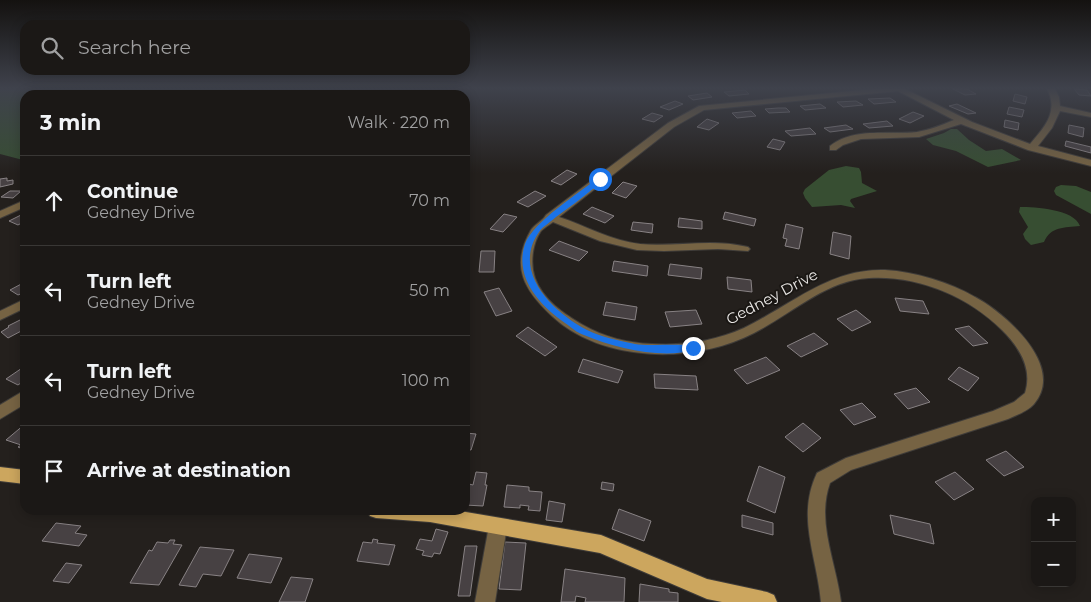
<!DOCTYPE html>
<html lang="en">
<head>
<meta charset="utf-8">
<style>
  :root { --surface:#1b1816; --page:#24211f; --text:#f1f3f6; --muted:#a0a0a1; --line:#393735 }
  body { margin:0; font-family:Montserrat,sans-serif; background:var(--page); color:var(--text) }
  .controls { position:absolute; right:15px; bottom:15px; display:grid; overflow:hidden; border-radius:10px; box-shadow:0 2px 12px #0003 }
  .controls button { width:45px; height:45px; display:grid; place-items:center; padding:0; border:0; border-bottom:1px solid var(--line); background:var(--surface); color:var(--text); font:25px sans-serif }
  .stop { position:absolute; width:15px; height:15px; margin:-11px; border:4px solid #1a73e8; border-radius:50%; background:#fff }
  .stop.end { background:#1a73e8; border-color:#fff; box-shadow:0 1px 5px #0008 }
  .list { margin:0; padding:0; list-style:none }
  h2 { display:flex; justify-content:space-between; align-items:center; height:65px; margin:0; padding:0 20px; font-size:21px }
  h2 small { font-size:16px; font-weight:400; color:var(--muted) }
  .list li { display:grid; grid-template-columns:32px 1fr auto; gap:15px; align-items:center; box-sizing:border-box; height:90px; padding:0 20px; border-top:1px solid var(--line) }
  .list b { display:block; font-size:19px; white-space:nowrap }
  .list p { margin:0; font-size:16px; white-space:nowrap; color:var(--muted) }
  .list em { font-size:16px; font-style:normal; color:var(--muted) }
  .icon { flex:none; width:28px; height:28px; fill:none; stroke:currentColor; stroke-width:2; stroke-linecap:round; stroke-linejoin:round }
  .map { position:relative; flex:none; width:1091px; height:602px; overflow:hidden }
  .search { position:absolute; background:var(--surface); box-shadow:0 2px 12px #0003; left:20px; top:20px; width:450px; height:55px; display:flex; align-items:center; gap:12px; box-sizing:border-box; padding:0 18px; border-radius:15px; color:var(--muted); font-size:19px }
  .panel { position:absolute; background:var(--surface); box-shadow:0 2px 12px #0003; left:20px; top:90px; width:450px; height:425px; border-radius:15px }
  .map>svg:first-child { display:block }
  .green { fill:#374e32 }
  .building { fill:#474143; stroke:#888284 }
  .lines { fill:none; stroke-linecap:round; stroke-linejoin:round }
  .minor-casing { stroke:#3f3c39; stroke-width:2 }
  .major-casing { stroke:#3f3c39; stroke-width:2 }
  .minor { fill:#766343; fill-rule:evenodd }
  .major { fill:#cca65e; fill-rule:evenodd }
  .route { fill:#1a73e8 }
  .labels { text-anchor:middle; stroke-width:4; stroke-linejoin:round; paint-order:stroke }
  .street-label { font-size:15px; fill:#e8e6e4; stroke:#1a1714 }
</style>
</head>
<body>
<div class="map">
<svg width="1091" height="602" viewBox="0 0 1091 602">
  <rect width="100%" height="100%" fill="#24201d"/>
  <g class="green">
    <polygon points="0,89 224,89 233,91 220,95 25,95 25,159 23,160 0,154"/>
    <polygon points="951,129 957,129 969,140 986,151 1002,149 1021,160 988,167 956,151 933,145 926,139 944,133"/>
    <polygon points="846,166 859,168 861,172 862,183 877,191 851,199 850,201 855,208 841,205 812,207 805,198 803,193 805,189 829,170"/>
    <polygon points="1061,185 1076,186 1091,192 1091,214 1056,195 1054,191 1056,187"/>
    <path d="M1020,207C1035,207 1074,209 1080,226C1064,228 1051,226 1044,242L1031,245L1025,239L1023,234L1028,227L1019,212Z"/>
  </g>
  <g class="building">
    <polygon points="953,89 967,89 976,94 965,95"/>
    <polygon points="1074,89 1087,90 1091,96 1079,95"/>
    <polygon points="745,90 749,94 729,96 724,92"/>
    <polygon points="707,93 712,97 693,100 688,96"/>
    <polygon points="1015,94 1027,97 1025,104 1013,101"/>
    <polygon points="890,98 896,102 874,104 868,99"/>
    <polygon points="675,101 683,104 669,110 660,107"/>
    <polygon points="856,101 863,105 843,107 837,102"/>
    <polygon points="820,104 826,108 805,110 800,106"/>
    <polygon points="957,104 976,113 968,114 949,106"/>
    <polygon points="1009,107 1024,110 1022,117 1007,114"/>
    <polygon points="778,108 786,108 790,112 769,113 765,109"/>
    <polygon points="751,111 756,116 737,118 732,113"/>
    <polygon points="913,112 924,116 910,123 899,119"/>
    <polygon points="652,113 663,116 654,122 642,119"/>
    <polygon points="707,119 719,123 709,130 697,127"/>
    <polygon points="1005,120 1019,123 1018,130 1004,127"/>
    <polygon points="887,121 893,126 869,128 863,124"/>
    <polygon points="846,125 853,129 830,132 824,128"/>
    <polygon points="1069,125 1084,128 1083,137 1068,133"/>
    <polygon points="810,128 816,134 791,136 785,131"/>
    <polygon points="773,139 785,142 780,150 767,147"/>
    <polygon points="1066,141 1091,147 1091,153 1065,146"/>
    <polygon points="567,170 577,174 561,185 551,181"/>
    <polygon points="7,178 7,181 13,180 13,184 0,187 0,179"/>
    <polygon points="623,182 637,186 626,198 612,193"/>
    <polygon points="10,191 21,191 13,198 1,197"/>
    <polygon points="535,191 546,196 528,207 517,202"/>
    <polygon points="592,207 614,216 605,223 583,214"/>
    <polygon points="725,212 756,219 754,226 723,219"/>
    <polygon points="25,213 25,221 18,225 9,221"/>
    <polygon points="504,214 517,217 503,232 490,229"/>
    <polygon points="679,218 702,221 702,229 678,227"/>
    <polygon points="633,222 653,224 652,233 631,230"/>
    <polygon points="786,224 803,228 799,249 785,246 787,239 783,238"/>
    <polygon points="833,232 851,236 849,259 830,254"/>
    <polygon points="559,241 588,252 579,261 549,250"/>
    <polygon points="481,251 495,251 494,272 479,272"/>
    <polygon points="614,261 648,266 647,276 612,271"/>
    <polygon points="670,264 702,268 701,279 668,275"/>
    <polygon points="727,277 751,280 752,292 728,289"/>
    <polygon points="25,282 25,292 18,295 10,290"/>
    <polygon points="499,288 512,311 496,316 484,292"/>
    <polygon points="895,298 923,301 929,314 900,311"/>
    <polygon points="606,302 637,307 635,320 603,315"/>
    <polygon points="696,310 702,324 670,327 665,312"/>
    <polygon points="856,310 871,322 852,331 837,319"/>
    <polygon points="24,318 25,329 8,338 1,332 9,327 8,326"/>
    <polygon points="969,326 988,343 973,346 955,329"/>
    <polygon points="528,327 557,347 545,356 516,336"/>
    <polygon points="814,333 828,344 801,357 787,346"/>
    <polygon points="766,357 780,370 747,384 734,370"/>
    <polygon points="583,359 623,371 618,383 578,372"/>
    <polygon points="25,366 25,380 18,385 6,379"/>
    <polygon points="959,367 979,378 968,391 948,379"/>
    <polygon points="654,374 696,376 698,390 655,388"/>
    <polygon points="916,388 930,402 908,409 894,394"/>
    <polygon points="862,403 876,417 854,425 840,410"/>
    <polygon points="803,423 821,438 803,452 785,437"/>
    <polygon points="25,424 25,450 18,447 21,445 6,440"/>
    <polygon points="466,433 476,434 471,450 465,449"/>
    <polygon points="1006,451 1024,467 1004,476 986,460"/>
    <polygon points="759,466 785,477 775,513 747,501"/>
    <polygon points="476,472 487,473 485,485 487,485 483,506 465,505 469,484 473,485"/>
    <polygon points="955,472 974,489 954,500 935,482"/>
    <polygon points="602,482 614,484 613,491 601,489"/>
    <polygon points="507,485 529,487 529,491 542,492 540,511 528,510 529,506 520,505 520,508 504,507"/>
    <polygon points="549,501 565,504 562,522 546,520"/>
    <polygon points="619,509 651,521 644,541 612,529"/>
    <polygon points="742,515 773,523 773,535 742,527"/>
    <polygon points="890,515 930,524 934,544 894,534"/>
    <polygon points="56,523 81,526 75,533 87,535 79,546 42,541"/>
    <polygon points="436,529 448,532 440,554 434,553 432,557 422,555 424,551 416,549 420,539 432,541"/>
    <polygon points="373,539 378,540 377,543 395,545 389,565 357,561 363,542 372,543"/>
    <polygon points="170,540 175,540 173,544 182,545 159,585 130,583 149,550 152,551 157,542 168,543"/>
    <polygon points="505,542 526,543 521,590 499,589"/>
    <polygon points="465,546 477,546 470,596 458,596"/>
    <polygon points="200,547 234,550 221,576 203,574 196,587 179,585"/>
    <polygon points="249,554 282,558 271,583 237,578"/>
    <polygon points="66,563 82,565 69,583 53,581"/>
    <polygon points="565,569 625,578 624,602 585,602 586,598 576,596 575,602 561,602"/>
    <polygon points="291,577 313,579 305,602 279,602"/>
    <polygon points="640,584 669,589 669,592 678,593 678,602 639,602"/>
  </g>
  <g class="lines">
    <defs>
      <g id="minor">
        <path d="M873,89H905L972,122L1030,144C1045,127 1059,111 1047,89H1055L1059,97L1060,106L1091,113V117L1060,111L1052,128L1038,146L1091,160V166L1028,150L961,124L919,137L861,139L843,145L836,150H830V146C854,127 888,135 917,132C929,130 942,125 954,120L898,91L704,110L674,127L559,217C586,226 612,241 640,244C676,247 712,238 748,247L750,249L748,251L718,249L664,251L637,250L600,241L553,222C549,225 544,228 541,231C532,244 530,264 535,278C543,300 564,314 583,325C604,337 628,343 652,344C683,346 715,341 744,328C791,305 830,268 885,270C916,272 949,282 975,297C1005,313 1066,366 1034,404C1028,411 1017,415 1008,419L851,470L830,483C816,522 836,562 841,602H821C817,556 796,517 817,473L846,458L993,411L1014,402L1025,393C1033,368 1019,347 1002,330C968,296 917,275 869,278C826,280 790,315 754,333C695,364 602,363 552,316C524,290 510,266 531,230C535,224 543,221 546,215L668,123L699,106Z"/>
        <polygon points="25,200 25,207 0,218 0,211"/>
        <polygon points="25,299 25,308 0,320 0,311"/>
        <polygon points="25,390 25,404 0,419 0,405"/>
        <polygon points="498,518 504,520 507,526 495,602 475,602 489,526 492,520"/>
      </g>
      <g id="major">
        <polygon points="0,467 25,470 25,484 0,481"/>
        <polygon points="367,510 454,510 601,535 707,579 767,592 774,595 777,602 722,602 707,599 600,553 430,522 376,518 370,516"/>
      </g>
    </defs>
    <use href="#minor" class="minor-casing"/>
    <use href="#major" class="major-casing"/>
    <use href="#minor" class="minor"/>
    <use href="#major" class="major"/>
  </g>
  <linearGradient id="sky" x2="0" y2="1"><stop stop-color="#141210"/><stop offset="0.51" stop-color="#3f424c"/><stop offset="1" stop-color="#3f424c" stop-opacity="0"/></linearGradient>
  <rect width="1091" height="173" fill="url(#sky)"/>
  <path class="route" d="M598,178L603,179C590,193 572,205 556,217C551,222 543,226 539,232C511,272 553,312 587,330C601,337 620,341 635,344C647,347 692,342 698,348L696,350C661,359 617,349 584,335C577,333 571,327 565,323C539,305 514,277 525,244C533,222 579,193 598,178Z"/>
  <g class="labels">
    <g class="street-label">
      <text transform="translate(772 297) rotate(-28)" y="5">Gedney Drive</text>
    </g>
  </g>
</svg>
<div class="controls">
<button>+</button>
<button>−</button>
</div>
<div class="stop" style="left:600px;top:179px"></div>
<div class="stop end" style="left:693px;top:348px"></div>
<div class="search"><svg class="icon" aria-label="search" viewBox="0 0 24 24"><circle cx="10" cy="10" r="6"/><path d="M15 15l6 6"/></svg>Search here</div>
<section class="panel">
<h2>3 min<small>Walk · 220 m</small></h2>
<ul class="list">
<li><svg class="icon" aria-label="ahead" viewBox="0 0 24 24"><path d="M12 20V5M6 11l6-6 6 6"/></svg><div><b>Continue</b><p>Gedney Drive</p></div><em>70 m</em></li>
<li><svg class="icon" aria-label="left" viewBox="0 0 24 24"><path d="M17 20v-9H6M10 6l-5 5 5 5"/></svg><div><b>Turn left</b><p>Gedney Drive</p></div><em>50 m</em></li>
<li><svg class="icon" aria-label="left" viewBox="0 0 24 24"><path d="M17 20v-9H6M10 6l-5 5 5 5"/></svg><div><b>Turn left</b><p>Gedney Drive</p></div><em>100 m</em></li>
<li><svg class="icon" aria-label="arrive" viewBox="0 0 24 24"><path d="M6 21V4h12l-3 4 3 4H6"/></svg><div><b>Arrive at destination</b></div></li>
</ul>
</section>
</div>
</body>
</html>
